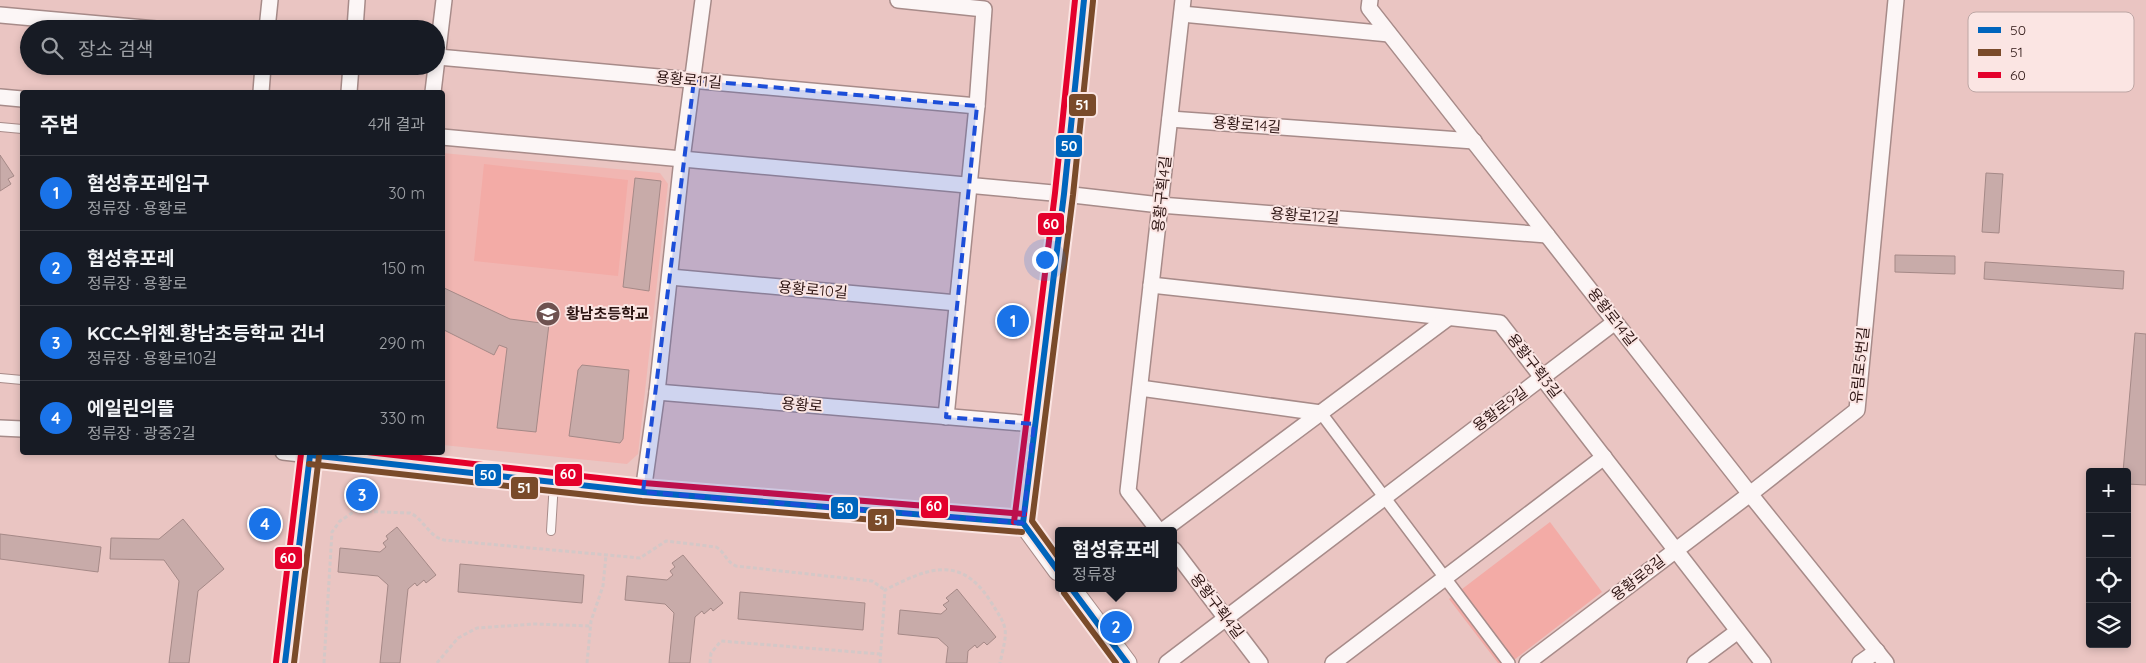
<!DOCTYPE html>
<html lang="ko">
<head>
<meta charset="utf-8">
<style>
  :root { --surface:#171b24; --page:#20242c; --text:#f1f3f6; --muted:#9ea1a6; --line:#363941; --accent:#1a73e8 }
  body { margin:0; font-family:Quicksand,"Noto Sans KR",sans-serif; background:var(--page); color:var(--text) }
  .controls { position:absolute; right:15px; bottom:15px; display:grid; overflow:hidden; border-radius:5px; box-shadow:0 2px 8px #0003 }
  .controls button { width:45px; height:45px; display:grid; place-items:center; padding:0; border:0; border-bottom:1px solid var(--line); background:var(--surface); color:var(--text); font:25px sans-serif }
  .you { position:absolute; left:1044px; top:259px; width:18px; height:18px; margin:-12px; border:4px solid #fff; border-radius:50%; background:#1a73e8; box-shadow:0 0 0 8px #1a73e833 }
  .badge { display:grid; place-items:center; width:32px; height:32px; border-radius:50%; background:var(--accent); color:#fff; font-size:16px; font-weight:700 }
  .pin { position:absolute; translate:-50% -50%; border:2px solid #fff; box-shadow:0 1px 5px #0006 }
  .popup { position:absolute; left:1055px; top:527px; width:122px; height:65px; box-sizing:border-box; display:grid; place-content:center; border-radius:5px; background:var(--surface); filter:drop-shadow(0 1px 4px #0005); font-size:16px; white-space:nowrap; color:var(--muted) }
  .popup b { font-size:19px; color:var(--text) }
  .popup::after { content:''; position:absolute; left:50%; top:100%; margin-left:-10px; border:10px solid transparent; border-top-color:var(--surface) }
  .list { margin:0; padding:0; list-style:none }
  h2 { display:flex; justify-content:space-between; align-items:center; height:65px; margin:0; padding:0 20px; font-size:21px }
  h2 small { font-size:16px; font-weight:400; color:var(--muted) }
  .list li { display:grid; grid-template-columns:32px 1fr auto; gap:15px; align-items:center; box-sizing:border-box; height:75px; padding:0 20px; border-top:1px solid var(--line) }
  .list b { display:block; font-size:19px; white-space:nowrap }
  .list p { margin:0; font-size:16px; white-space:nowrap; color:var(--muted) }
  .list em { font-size:16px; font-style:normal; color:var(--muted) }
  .icon { flex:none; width:28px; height:28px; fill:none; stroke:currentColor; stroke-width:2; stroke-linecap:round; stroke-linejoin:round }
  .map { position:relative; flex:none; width:2146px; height:663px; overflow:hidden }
  .search { position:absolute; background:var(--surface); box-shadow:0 2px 8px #0003; left:20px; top:20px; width:425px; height:55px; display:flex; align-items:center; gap:12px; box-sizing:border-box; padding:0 18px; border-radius:28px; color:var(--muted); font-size:19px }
  .panel { position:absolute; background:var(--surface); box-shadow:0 2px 8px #0003; left:20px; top:90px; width:425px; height:365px; border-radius:5px }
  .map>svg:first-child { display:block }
  .built { fill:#f1b6b2 }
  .green { fill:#f3aba6 }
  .building { fill:#c8aba9; stroke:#a58987 }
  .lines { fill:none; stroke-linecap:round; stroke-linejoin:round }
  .service-casing { stroke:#a78b89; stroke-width:10 }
  .pedestrian-casing { stroke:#a78b89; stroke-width:14 }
  .minor-casing { stroke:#a78b89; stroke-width:18 }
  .tertiary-casing { stroke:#a78b89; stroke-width:21 }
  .path { stroke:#d4c8c7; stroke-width:3; stroke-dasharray:4 2.5; stroke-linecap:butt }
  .service { stroke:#fcf6f6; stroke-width:8 }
  .pedestrian { stroke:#fcf6f6; stroke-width:11 }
  .minor { stroke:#fcf6f6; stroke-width:15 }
  .tertiary { stroke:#fcf6f6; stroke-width:19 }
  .bus-1-casing { stroke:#fbe5e3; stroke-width:10 }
  .bus-2-casing { stroke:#fbe5e3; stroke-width:10 }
  .bus-3-casing { stroke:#fbe5e3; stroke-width:10 }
  .bus-1 { stroke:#0065bd; stroke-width:6 }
  .bus-2 { stroke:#7a4b2a; stroke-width:6 }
  .bus-3 { stroke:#e4002b; stroke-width:6 }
  .marked { fill:#1d4ed8; fill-opacity:0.2; stroke:#1d4ed8; stroke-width:4; stroke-dasharray:10 6; stroke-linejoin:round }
  .labels { text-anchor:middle; stroke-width:4; stroke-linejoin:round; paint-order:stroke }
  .street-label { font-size:15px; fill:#2c1412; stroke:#fbe5e3 }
  .poi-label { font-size:15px; font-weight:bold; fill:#2c1412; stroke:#fbe5e3; text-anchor:start }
  .key { fill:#fbe5e3; stroke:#bda6a4; stroke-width:1 }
  .key-label { font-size:14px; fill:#2c1412 }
  .line-badge { stroke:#fbe5e3; stroke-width:2 }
  .badge-label { font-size:14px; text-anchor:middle; font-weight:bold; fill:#fff }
</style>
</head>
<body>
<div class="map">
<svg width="2146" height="663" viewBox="0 0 2146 663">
  <rect width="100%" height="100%" fill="#eac5c2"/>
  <polygon class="built" points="442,153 660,173 668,184 638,454 627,464 443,445"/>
  <g class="green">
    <polygon points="484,164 628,180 618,276 474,261"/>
    <polygon points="1550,522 1602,592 1510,663 1498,663 1449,599"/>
  </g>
  <g class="building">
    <polygon points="0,155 14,176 8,179 11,184 0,191"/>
    <polygon points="1986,173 2003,174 1999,233 1982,232"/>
    <polygon points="635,178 661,181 649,291 623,287"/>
    <polygon points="1895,255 1955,256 1955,274 1895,272"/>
    <polygon points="1985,262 2124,271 2123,289 1984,279"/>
    <polygon points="442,287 510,319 549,324 536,432 497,428 507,348 499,345 494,355 442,329"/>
    <polygon points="2135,333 2146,334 2146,485 2127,484 2127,472 2123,472"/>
    <polygon points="582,365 629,370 623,439 620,443 569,436 578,370"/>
    <polygon points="183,519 224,569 198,591 189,663 169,663 179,581 164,560 110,559 111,538 159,539"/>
    <polygon points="397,527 436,575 426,583 424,580 417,586 415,583 408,589 400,663 380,663 388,585 378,576 338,572 340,548 380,552 386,547 383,543 388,539 386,536"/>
    <polygon points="0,534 101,547 98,572 0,559"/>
    <polygon points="683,555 723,603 713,611 711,608 704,614 702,611 695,617 690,663 669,663 674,613 665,604 625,600 627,576 667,580 673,575 670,571 675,567 672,563"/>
    <polygon points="460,564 584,575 582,603 458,592"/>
    <polygon points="957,589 996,637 987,645 984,642 977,648 975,645 968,651 967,663 946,663 948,647 938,638 898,634 900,610 941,614 947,609 943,605 949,601 946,598"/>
    <polygon points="740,592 865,603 863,630 738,619"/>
  </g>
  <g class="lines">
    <defs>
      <g id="service">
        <polyline points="0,127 22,129"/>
        <polyline points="0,378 22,380"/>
        <polyline points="551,531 554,482"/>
      </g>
      <polyline id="pedestrian" points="1321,413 1509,663"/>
      <g id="minor">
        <polyline points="898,0 984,9 977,106 946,417"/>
        <polyline points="1370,0 1369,8 1750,494 1527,663"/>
        <polyline points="1182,14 1389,34"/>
        <polyline points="0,15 156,29"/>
        <polyline points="267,29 270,0"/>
        <polyline points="355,29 357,0"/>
        <polyline points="438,57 977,106"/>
        <polyline points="261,92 263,66"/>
        <polyline points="349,92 351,66"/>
        <polyline points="433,92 444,0"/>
        <polyline points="0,97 22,99"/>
        <polyline points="1170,119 1474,141"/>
        <polyline points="442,137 1064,194 1160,205 1547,235"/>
        <polyline points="670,277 957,303"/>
        <polyline points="1151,285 1500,323 1763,663"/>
        <polyline points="1140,388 1321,413"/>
        <polyline points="657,392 1034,424"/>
        <polyline points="0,428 22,429"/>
        <polyline points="283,452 643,492 1023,523"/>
        <polyline points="643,492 657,392 682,159 703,0"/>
        <polyline points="1159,531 1128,491 1183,0"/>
        <polyline points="1162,531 1448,318"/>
        <polyline points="1174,550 1260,663"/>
        <polyline points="285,663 310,452"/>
        <polyline points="1167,663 1615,322"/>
        <polyline points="1333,663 1604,457"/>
        <polyline points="1695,663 1738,631"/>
        <polyline points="1860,663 1877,651"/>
        <polyline points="1886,663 1750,494 1857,410 1896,0"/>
      </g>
      <g id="tertiary">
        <polyline points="1058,571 1023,523 1064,194 1084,0"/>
        <polyline points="1071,588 1127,663"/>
      </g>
    </defs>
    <use href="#service" class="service-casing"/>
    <use href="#pedestrian" class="pedestrian-casing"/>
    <use href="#minor" class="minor-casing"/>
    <use href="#tertiary" class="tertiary-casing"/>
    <g class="path">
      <path d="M324,663L332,532L340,521L355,511L410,513C424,519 428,536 444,540L640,558L666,541L716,547C725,552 726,562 736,566L872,581L885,590"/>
      <polyline points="437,663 458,638 477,628 535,624 590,626"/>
      <polyline points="587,663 591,621 603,586 606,555"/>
      <polyline points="710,663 711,653 721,641 880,654"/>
      <path d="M880,663L885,590C926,569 959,554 989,599C1009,630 1008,627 1000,663"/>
    </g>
    <use href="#service" class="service"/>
    <use href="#pedestrian" class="pedestrian"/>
    <use href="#minor" class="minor"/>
    <use href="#tertiary" class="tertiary"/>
    <defs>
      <g id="bus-1">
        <polyline points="310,455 643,492 1023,523"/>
        <polyline points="1058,571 1023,523 1064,194 1084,0"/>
        <polyline points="1071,588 1127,663"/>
        <polyline points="285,663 310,455"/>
      </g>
      <g id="bus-2">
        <polyline points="309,464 642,501 1022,532"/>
        <polyline points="1058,557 1032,521 1073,195 1093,1"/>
        <polyline points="1064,593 1116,663"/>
        <polyline points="294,663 319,456"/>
      </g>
      <g id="bus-3">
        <polyline points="367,452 644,483 1024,514"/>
        <polyline points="1014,522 1055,193 1075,0"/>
        <polyline points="276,662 301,454"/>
      </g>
    </defs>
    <use href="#bus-1" class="bus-1-casing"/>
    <use href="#bus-2" class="bus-2-casing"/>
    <use href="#bus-3" class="bus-3-casing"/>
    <use href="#bus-1" class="bus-1"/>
    <use href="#bus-2" class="bus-2"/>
    <use href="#bus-3" class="bus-3"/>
  </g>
  <path class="marked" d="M694,80L977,106L946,417L1034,424L1023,523L643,492Z"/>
  <defs>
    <symbol id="school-disc" viewBox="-11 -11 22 22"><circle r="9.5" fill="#6e5250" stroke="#fbe5e3"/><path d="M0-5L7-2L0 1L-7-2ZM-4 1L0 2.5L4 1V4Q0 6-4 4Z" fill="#fff"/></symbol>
  </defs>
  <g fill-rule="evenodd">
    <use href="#school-disc" x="534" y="300" width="28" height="28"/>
  </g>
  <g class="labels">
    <g class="street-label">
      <text transform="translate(689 80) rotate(5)" y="5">용황로11길</text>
      <text transform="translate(1247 125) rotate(4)" y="5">용황로14길</text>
      <text transform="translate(1162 194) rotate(-84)" y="5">용황구획4길</text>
      <text transform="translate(1305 216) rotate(4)" y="5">용황로12길</text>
      <text transform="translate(813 290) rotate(5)" y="5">용황로10길</text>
      <text transform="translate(1612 317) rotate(52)" y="5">용황로14길</text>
      <text transform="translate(1860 365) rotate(-84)" y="5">유림로5번길</text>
      <text transform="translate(1534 366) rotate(52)" y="5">용황구획3길</text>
      <text transform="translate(802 405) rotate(5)" y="5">용황로</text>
      <text transform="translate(1500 409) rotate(-37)" y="5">용황로9길</text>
      <text transform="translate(1638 578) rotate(-38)" y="5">용황로8길</text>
      <text transform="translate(1217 606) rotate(53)" y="5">용황구획4길</text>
    </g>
    <g class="poi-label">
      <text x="566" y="319">황남초등학교</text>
    </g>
  </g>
  <rect x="1968" y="12" width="166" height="80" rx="8" class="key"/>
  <rect x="1978" y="27" width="23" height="6" fill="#0065bd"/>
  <rect x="1978" y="49" width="23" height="7" fill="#7a4b2a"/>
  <rect x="1978" y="72" width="23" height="6" fill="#e4002b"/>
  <g class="key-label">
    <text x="2010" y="35">50</text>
    <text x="2010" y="57">51</text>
    <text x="2010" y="80">60</text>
  </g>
  <g class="line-badge">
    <rect x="1068" y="93" width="29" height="24" rx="5" fill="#7a4b2a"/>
    <rect x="1055" y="134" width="28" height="24" rx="5" fill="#0065bd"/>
    <rect x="1037" y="212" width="28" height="24" rx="5" fill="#e4002b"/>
    <rect x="554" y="463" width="29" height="24" rx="5" fill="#e4002b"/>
    <rect x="474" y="463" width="28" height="24" rx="5" fill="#0065bd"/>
    <rect x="510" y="476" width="29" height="24" rx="5" fill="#7a4b2a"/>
    <rect x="920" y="495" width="29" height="24" rx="5" fill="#e4002b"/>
    <rect x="830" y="496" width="29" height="24" rx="5" fill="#0065bd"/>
    <rect x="867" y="508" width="28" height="24" rx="5" fill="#7a4b2a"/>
    <rect x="274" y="546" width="29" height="24" rx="5" fill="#e4002b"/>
  </g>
  <g class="badge-label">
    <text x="1082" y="110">51</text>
    <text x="1069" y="151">50</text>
    <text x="1051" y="229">60</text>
    <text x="568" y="479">60</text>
    <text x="488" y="480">50</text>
    <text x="524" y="493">51</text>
    <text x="934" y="511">60</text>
    <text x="845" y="513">50</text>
    <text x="881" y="525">51</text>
    <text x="288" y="563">60</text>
  </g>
</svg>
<div class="controls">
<button>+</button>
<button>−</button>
<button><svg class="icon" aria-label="locate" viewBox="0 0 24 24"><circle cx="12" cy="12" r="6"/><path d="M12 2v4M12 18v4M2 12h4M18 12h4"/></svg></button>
<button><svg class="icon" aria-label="layers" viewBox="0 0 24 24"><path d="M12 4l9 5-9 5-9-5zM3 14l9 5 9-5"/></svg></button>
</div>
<div class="you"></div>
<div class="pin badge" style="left:1013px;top:321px">1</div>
<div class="pin badge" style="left:1116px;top:627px">2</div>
<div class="popup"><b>협성휴포레</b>정류장</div>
<div class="pin badge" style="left:362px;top:495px">3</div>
<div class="pin badge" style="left:265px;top:524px">4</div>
<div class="search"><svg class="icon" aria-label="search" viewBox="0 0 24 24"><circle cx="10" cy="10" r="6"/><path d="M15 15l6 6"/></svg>장소 검색</div>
<section class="panel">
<h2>주변<small>4개 결과</small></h2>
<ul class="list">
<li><span class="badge">1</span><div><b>협성휴포레입구</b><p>정류장 · 용황로</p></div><em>30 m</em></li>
<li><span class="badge">2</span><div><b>협성휴포레</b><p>정류장 · 용황로</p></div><em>150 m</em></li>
<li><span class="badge">3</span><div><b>KCC스위첸.황남초등학교 건너</b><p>정류장 · 용황로10길</p></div><em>290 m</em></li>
<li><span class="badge">4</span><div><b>에일린의뜰</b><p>정류장 · 광중2길</p></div><em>330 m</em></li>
</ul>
</section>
</div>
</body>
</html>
